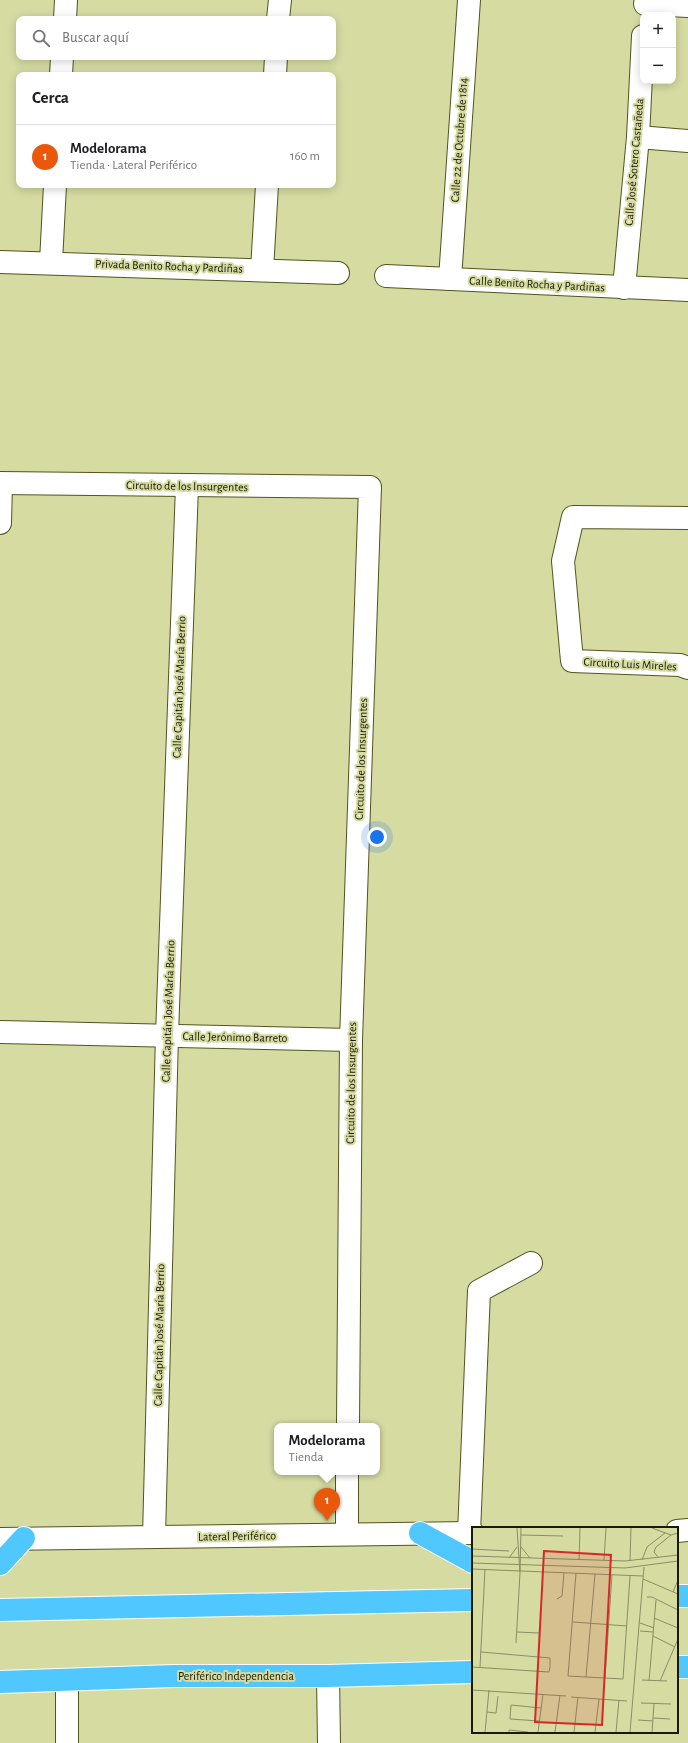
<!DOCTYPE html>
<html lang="es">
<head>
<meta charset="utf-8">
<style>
  :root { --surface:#fff; --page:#f6f6f6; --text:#202124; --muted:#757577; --line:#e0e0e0; --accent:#ea580c }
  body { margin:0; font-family:"Alegreya Sans",sans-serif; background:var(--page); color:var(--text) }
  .controls { position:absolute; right:12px; top:12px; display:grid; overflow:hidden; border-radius:8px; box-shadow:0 2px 10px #0003 }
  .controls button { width:36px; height:36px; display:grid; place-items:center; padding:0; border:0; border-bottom:1px solid var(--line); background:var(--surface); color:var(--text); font:20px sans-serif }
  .you { position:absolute; left:377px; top:837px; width:14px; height:14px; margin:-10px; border:3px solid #fff; border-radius:50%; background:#1a73e8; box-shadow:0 0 0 6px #1a73e833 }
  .badge { display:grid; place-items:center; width:26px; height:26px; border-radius:50%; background:var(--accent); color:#fff; font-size:13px; font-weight:700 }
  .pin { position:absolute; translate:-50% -33px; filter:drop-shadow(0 1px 2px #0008) }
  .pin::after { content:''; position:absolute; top:21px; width:14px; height:12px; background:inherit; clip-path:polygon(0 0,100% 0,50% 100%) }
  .popup { position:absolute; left:274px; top:1423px; width:106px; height:52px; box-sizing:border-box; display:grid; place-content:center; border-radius:8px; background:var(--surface); filter:drop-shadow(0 1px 3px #0005); font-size:13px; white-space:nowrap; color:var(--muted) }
  .popup b { font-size:15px; color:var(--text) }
  .popup::after { content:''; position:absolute; left:50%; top:100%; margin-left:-8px; border:8px solid transparent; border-top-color:var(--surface) }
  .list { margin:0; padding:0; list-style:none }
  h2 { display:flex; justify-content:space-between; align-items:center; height:52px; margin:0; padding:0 16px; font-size:17px }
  h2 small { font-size:13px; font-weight:400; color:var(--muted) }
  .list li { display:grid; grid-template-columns:26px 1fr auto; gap:12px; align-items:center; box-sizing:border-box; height:64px; padding:0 16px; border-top:1px solid var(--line) }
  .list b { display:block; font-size:15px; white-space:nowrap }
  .list p { margin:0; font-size:13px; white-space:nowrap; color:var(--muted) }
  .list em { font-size:13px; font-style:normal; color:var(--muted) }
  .icon { flex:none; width:22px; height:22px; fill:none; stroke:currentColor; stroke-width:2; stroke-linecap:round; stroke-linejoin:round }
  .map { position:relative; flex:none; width:688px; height:1743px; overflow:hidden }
  .search { position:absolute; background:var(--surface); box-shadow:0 2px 10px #0003; left:16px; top:16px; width:320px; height:44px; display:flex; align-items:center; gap:10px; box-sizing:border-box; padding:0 14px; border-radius:8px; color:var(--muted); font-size:15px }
  .panel { position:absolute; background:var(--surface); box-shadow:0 2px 10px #0003; left:16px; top:72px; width:320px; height:116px; border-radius:8px }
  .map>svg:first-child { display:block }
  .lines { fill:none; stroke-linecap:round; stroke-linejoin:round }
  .minor-casing { stroke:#51541f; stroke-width:24 }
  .highway-casing { stroke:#fff; stroke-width:24 }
  .minor { stroke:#fff; stroke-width:22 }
  .highway { stroke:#50c7fe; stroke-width:22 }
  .labels { text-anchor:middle; stroke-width:4; stroke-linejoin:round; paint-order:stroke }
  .street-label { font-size:12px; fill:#191a05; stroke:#d6dba2 }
  .inset-road { fill:none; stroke:#8a8e63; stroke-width:1 }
  .view { fill:#d62828; fill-opacity:0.15; stroke:#d62828; stroke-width:2 }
  .inset-edge { fill:none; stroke:#191a05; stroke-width:2 }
</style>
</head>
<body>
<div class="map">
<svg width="688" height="1743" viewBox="0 0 688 1743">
  <rect width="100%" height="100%" fill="#d6dba2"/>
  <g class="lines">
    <defs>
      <g id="minor">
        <polyline points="645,4 688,6"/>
        <polyline points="65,19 66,0"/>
        <polyline points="278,19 280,0"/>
        <polyline points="61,75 62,57"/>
        <polyline points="275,75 276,57"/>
        <polyline points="638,137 688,141"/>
        <polyline points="0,262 338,273"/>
        <polyline points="51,262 55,185"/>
        <polyline points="262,270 267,185"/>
        <polyline points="386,276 688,290"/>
        <polyline points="450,279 469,0"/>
        <polyline points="624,288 638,137 643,36"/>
        <polyline points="0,483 370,487 351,1040 348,1426"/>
        <polyline points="688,518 573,517 563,561 572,661 680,665 688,668"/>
        <polyline points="0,523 1,483"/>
        <polyline points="0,1032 351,1040"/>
        <polyline points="677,1531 688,1530"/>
        <polyline points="469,1533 479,1291 531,1263"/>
        <polyline points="347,1534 347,1472"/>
        <polyline points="154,1537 167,1035 187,486"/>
        <polyline points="0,1539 473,1533"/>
        <polyline points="328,1676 329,1743"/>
        <polyline points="67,1681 67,1743"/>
      </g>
      <g id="highway">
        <polyline points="420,1533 473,1562"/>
        <polyline points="0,1564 24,1538"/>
        <polyline points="677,1596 688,1596"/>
        <polyline points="0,1610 473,1600"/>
        <polyline points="677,1667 688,1667"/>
        <polyline points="0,1682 174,1676 328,1676 473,1672"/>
      </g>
    </defs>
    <use href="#minor" class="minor-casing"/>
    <use href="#highway" class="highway-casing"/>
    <use href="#minor" class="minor"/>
    <use href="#highway" class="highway"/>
  </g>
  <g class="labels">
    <g class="street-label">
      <text transform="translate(459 140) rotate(-86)" y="4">Calle 22 de Octubre de 1814</text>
      <text transform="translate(634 162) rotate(-85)" y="4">Calle José Sotero Castañeda</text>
      <text transform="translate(169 266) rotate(2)" y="4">Privada Benito Rocha y Pardiñas</text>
      <text transform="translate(537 284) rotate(3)" y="4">Calle Benito Rocha y Pardiñas</text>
      <text transform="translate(187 486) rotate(1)" y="4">Circuito de los Insurgentes</text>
      <text transform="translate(630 664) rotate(3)" y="4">Circuito Luis Mireles</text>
      <text transform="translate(179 687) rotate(-88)" y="4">Calle Capitán José María Berrio</text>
      <text transform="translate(361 759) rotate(-88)" y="4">Circuito de los Insurgentes</text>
      <text transform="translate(168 1011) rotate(-88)" y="4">Calle Capitán José María Berrio</text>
      <text transform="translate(235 1037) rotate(1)" y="4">Calle Jerónimo Barreto</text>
      <text transform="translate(351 1083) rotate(-89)" y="4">Circuito de los Insurgentes</text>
      <text transform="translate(159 1335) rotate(-89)" y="4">Calle Capitán José María Berrio</text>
      <text transform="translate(237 1536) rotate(-1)" y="4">Lateral Periférico</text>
      <text x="236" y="1680">Periférico Independencia</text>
    </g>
  </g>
  <g transform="translate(472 1527)">
    <rect width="206" height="206" fill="#d6dba2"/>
    <path class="inset-road" d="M180,1L199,8M49,8L91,9M49,20L58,31M0,22L37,24M0,29L153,34L206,28M186,30L182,25L184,20L199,8L206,6M37,31L45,20M107,33L108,1M132,33L134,1M170,33L175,20L193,6M158,34L159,1M0,36L153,41L206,34M0,42L171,49M48,45L49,1M104,46L96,149L151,152L158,49M171,52L206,67M201,65L206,53M175,70H180L206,83M85,72L90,69L92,46M182,91L206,101M101,95L155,99M168,96L182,101M168,104L181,105M45,105L67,106M181,109L203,120M44,116L48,46L45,1M0,140L77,145L78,140V131L9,125M8,140L13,42M114,150L123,47M133,151L140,48M170,153L195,154M177,154L184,73M188,154L206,112M0,163L94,169M99,170L155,174M169,176L199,177M15,185L24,186L26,169M181,191L198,192M166,193L181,194M67,194L38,192L39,178L69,181M13,205L17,163M37,205V203L56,205M66,205L71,167M83,205L88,168M102,205L106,170M123,205L127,172M144,205L147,173M158,205L172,40M180,205L182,176"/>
    <path class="view" d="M72,24L139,28L130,198L63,195Z"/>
    <rect width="206" height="206" class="inset-edge"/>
  </g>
</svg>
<div class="controls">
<button>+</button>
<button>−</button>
</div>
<div class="you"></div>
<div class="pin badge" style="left:327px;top:1521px">1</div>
<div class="popup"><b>Modelorama</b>Tienda</div>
<div class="search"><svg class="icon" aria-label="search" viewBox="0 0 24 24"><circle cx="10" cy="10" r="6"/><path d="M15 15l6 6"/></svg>Buscar aquí</div>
<section class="panel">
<h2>Cerca<small></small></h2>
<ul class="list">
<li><span class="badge">1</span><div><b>Modelorama</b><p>Tienda · Lateral Periférico</p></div><em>160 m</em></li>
</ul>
</section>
</div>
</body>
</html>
